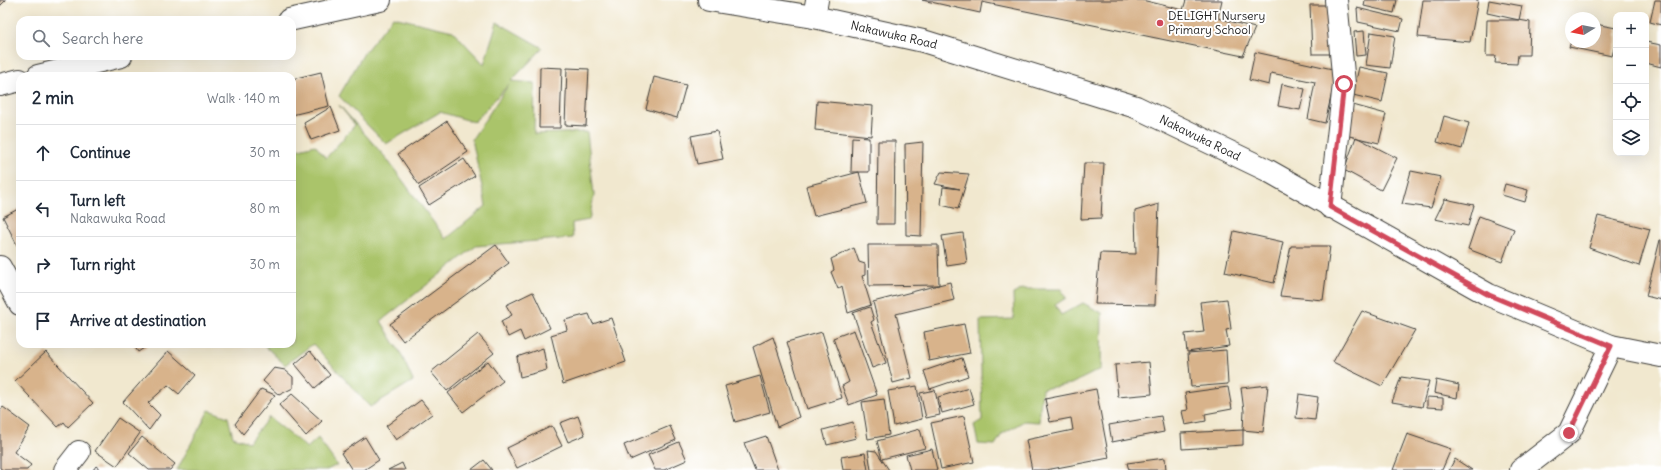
<!DOCTYPE html>
<html lang="en">
<head>
<meta charset="utf-8">
<style>
  :root { --surface:#fff; --page:#f2f2f3; --text:#1f2937; --muted:#747a83; --line:#e0e1e3 }
  body { margin:0; font-family:Delius,sans-serif; background:var(--page); color:var(--text) }
  .controls { position:absolute; right:12px; top:12px; display:grid; overflow:hidden; border-radius:8px; box-shadow:0 4px 16px #0002 }
  .controls button { width:36px; height:36px; display:grid; place-items:center; padding:0; border:0; border-bottom:1px solid var(--line); background:var(--surface); color:var(--text); font:20px sans-serif }
  .compass { position:absolute; left:1565px; top:12px; width:36px; height:36px; border-radius:50%; background:var(--surface); box-shadow:0 4px 16px #0002; rotate:260deg }
  .stop { position:absolute; width:12px; height:12px; margin:-9px; border:3px solid #d1495b; border-radius:50%; background:#fff }
  .stop.end { background:#d1495b; border-color:#fff; box-shadow:0 1px 4px #0008 }
  .list { margin:0; padding:0; list-style:none }
  h2 { display:flex; justify-content:space-between; align-items:center; height:52px; margin:0; padding:0 16px; font-size:17px }
  h2 small { font-size:13px; font-weight:400; color:var(--muted) }
  .list li { display:grid; grid-template-columns:26px 1fr auto; gap:12px; align-items:center; box-sizing:border-box; height:56px; padding:0 16px; border-top:1px solid var(--line) }
  .list b { display:block; font-size:15px; white-space:nowrap }
  .list p { margin:0; font-size:13px; white-space:nowrap; color:var(--muted) }
  .list em { font-size:13px; font-style:normal; color:var(--muted) }
  .icon { flex:none; width:22px; height:22px; fill:none; stroke:currentColor; stroke-width:2; stroke-linecap:round; stroke-linejoin:round }
  .map { position:relative; flex:none; width:1661px; height:470px; overflow:hidden }
  .search { position:absolute; background:var(--surface); box-shadow:0 4px 16px #0002; left:16px; top:16px; width:280px; height:44px; display:flex; align-items:center; gap:10px; box-sizing:border-box; padding:0 14px; border-radius:12px; color:var(--muted); font-size:15px }
  .panel { position:absolute; background:var(--surface); box-shadow:0 4px 16px #0002; left:16px; top:72px; width:280px; height:276px; border-radius:12px }
  .map>svg:first-child { display:block }
  .green { fill:#aac46a; stroke:#637043 }
  .building { fill:#d8b38b }
  .lines { fill:none; stroke-linecap:round; stroke-linejoin:round }
  .street-casing { stroke:#3c3b37; stroke-width:24 }
  .secondary-casing { stroke:#3c3b37; stroke-width:24 }
  .street { stroke:#fff; stroke-width:22 }
  .secondary { stroke:#fff; stroke-width:22 }
  .route { stroke:#d1495b; stroke-width:5 }
  .poi-dot { fill:#d1495b; stroke:#fff; stroke-width:1.5 }
  .labels { text-anchor:middle; stroke-width:4; stroke-linejoin:round; paint-order:stroke }
  .poi-label { font-size:12px; fill:#1c1c1c; stroke:#fff; text-anchor:start }
  .street-label { font-size:12px; fill:#1c1c1c; stroke:#fff }
</style>
</head>
<body>
<div class="map">
<svg width="1661" height="470" viewBox="0 0 1661 470">
  <rect width="100%" height="100%" fill="#fff"/>
  <filter id="ink" filterUnits="userSpaceOnUse"><feTurbulence type="fractalNoise" baseFrequency=".025" numOctaves="2"/><feDisplacementMap in="SourceGraphic" scale="8" xChannelSelector="R" yChannelSelector="G"/><feConvolveMatrix kernelMatrix="1 2 1 2 8 2 1 2 1" color-interpolation-filters="sRGB"/></filter>
  <filter id="wash" filterUnits="userSpaceOnUse"><feTurbulence type="fractalNoise" baseFrequency=".012" numOctaves="4" result="noise"/><feDisplacementMap in="SourceGraphic" scale="16" xChannelSelector="R" yChannelSelector="G"/><feGaussianBlur stdDeviation="0.9" result="paint"/><feColorMatrix in="noise" values="0 0 0 0 0 0 0 0 0 0 0 0 0 0 0 0 0 1.4 0 .05"/><feComposite in="paint" operator="in"/></filter>
  <g filter="url(#wash)">
    <rect width="100%" height="100%" fill="#f1e8cf"/>
    <g class="green">
      <polygon points="393,17 453,31 484,64 497,22 543,48 511,81 535,83 534,134 587,132 594,195 589,220 572,223 573,238 476,246 381,321 401,354 413,381 370,407 313,344 285,365 263,344 292,344 292,151 315,145 326,158 355,125 339,105 386,158 446,239 486,206 472,139 509,84 474,122 440,112 386,144 339,96 364,53"/>
      <polygon points="1023,289 1061,289 1066,298 1055,305 1061,315 1083,303 1102,313 1101,369 1071,384 1042,389 1039,422 1024,421 1002,434 995,445 978,444 974,425 982,420 980,320 1014,319 1013,294"/>
      <polygon points="209,410 228,417 233,437 249,442 269,417 307,448 318,438 337,465 327,470 177,470"/>
    </g>
    <g id="blocks">
      <g class="building">
        <polygon points="0,0 6,0 0,6"/>
        <polygon points="922,0 1142,0 1183,10 1186,0 1222,0 1218,18 1255,28 1243,56 982,2 980,13"/>
        <polygon points="1365,0 1397,0 1394,13 1364,6"/>
        <polygon points="1423,0 1478,0 1470,42 1418,37"/>
        <polygon points="1489,0 1522,6 1519,20 1487,13"/>
        <polygon points="1655,0 1661,0 1661,25 1650,22"/>
        <polygon points="1310,5 1333,5 1334,54 1312,54"/>
        <polygon points="1357,8 1403,19 1400,31 1358,22"/>
        <polygon points="1487,20 1519,20 1530,22 1529,55 1518,55 1517,64 1495,63 1496,56 1486,56"/>
        <polygon points="1595,24 1616,28 1616,42 1612,56 1569,47 1571,42 1595,42"/>
        <polygon points="1364,31 1366,55 1356,56 1354,32"/>
        <polygon points="1371,32 1395,36 1390,68 1366,65"/>
        <polygon points="1646,42 1661,45 1661,67 1646,63"/>
        <polygon points="1255,52 1337,70 1325,123 1308,119 1315,82 1271,73 1269,85 1249,80"/>
        <polygon points="540,67 562,68 560,128 539,128"/>
        <polygon points="1359,67 1388,73 1382,102 1353,95"/>
        <polygon points="567,68 589,69 586,126 565,125"/>
        <polygon points="321,72 329,106 292,115 292,79"/>
        <polygon points="654,77 686,85 677,118 646,109"/>
        <polygon points="1282,84 1305,89 1300,110 1278,106"/>
        <polygon points="817,101 873,106 871,136 815,130"/>
        <polygon points="1353,105 1386,114 1379,143 1345,135"/>
        <polygon points="331,107 340,130 311,140 304,123"/>
        <polygon points="1444,116 1469,123 1462,149 1437,142"/>
        <polygon points="447,121 468,152 419,185 398,154"/>
        <polygon points="717,131 723,159 697,164 691,136"/>
        <polygon points="852,137 869,138 869,172 851,172"/>
        <polygon points="1356,137 1397,158 1381,190 1344,170"/>
        <polygon points="878,141 895,141 894,224 877,224"/>
        <polygon points="923,142 921,236 906,235 905,144"/>
        <polygon points="464,159 475,176 429,205 419,188"/>
        <polygon points="1084,163 1104,163 1101,218 1081,219"/>
        <polygon points="1411,171 1441,177 1431,208 1402,204"/>
        <polygon points="859,172 867,203 814,216 806,186"/>
        <polygon points="941,172 969,174 958,209 941,205 943,187 960,189 935,184"/>
        <polygon points="1505,184 1528,190 1525,202 1502,195"/>
        <polygon points="1445,199 1474,205 1468,226 1435,219"/>
        <polygon points="1159,204 1155,305 1095,304 1100,253 1136,254 1135,211"/>
        <polygon points="20,208 20,251 3,217"/>
        <polygon points="1479,216 1514,229 1502,262 1468,249"/>
        <polygon points="1598,216 1650,229 1639,266 1589,248"/>
        <polygon points="1234,231 1283,242 1274,283 1225,272"/>
        <polygon points="963,233 967,263 947,266 942,236"/>
        <polygon points="1660,240 1661,240 1661,300 1646,296"/>
        <polygon points="496,245 509,263 403,341 390,324"/>
        <polygon points="868,245 938,245 939,285 869,286"/>
        <polygon points="1291,246 1330,246 1323,300 1280,296"/>
        <polygon points="854,248 859,262 865,264 865,275 862,276 871,305 848,313 842,286 838,289 831,272 834,270 831,259"/>
        <polygon points="950,282 954,300 896,314 912,378 893,383 873,302"/>
        <polygon points="533,292 550,328 524,341 520,331 508,337 501,321 512,315 506,305"/>
        <polygon points="1227,299 1231,329 1226,330 1229,346 1187,352 1185,334 1204,332 1200,302"/>
        <polygon points="870,307 874,320 871,322 886,363 872,368 853,313"/>
        <polygon points="1362,311 1415,330 1382,386 1333,362"/>
        <polygon points="589,314 593,324 611,318 626,362 563,384 551,335 567,330 565,320"/>
        <polygon points="964,324 970,353 929,361 924,332"/>
        <polygon points="854,330 877,395 849,405 842,386 849,382 833,338"/>
        <polygon points="822,332 842,398 807,409 787,342"/>
        <polygon points="478,334 494,353 447,391 431,372"/>
        <polygon points="773,337 799,417 777,427 753,347"/>
        <polygon points="133,344 150,344 138,352"/>
        <polygon points="543,348 547,370 520,377 517,357"/>
        <polygon points="1226,350 1228,384 1191,387 1188,353"/>
        <polygon points="168,351 195,375 179,394 168,385 148,403 160,415 149,430 123,402"/>
        <polygon points="310,351 330,375 315,388 295,364"/>
        <polygon points="46,352 93,403 68,427 64,422 58,427 15,381"/>
        <polygon points="962,358 968,376 930,389 924,371"/>
        <polygon points="488,361 503,381 463,412 448,393"/>
        <polygon points="1149,362 1152,394 1118,397 1115,365"/>
        <polygon points="274,368 285,370 293,377 293,388 279,395 263,381"/>
        <polygon points="760,376 770,412 735,422 725,386"/>
        <polygon points="1401,377 1429,381 1422,407 1392,402"/>
        <polygon points="1436,380 1459,385 1457,398 1434,393"/>
        <polygon points="1268,385 1263,432 1243,430 1244,411 1241,388"/>
        <polygon points="917,386 922,419 894,426 888,391"/>
        <polygon points="1228,387 1232,409 1205,414 1206,421 1185,425 1182,411 1188,410 1185,393"/>
        <polygon points="969,388 974,404 942,413 938,397"/>
        <polygon points="261,389 275,395 243,434 235,424"/>
        <polygon points="1096,389 1109,458 1046,470 1032,470 1026,440 1073,430 1071,418 1050,422 1045,399"/>
        <polygon points="935,390 940,415 926,418 920,393"/>
        <polygon points="292,394 322,421 306,436 279,405"/>
        <polygon points="1299,394 1318,397 1315,420 1296,418"/>
        <polygon points="1427,397 1443,398 1443,408 1427,407"/>
        <polygon points="884,399 889,435 868,439 862,402"/>
        <polygon points="421,400 432,414 396,440 386,426"/>
        <polygon points="3,407 30,427 14,452 31,465 27,470 3,470 0,468 0,411"/>
        <polygon points="578,416 585,435 568,442 560,423"/>
        <polygon points="964,416 974,462 941,469 931,423"/>
        <polygon points="1161,416 1164,432 1112,442 1109,425"/>
        <polygon points="118,418 140,433 117,466 95,451"/>
        <polygon points="853,422 856,438 827,445 823,430"/>
        <polygon points="552,426 562,446 517,468 507,448"/>
        <polygon points="670,426 676,440 630,460 624,445"/>
        <polygon points="920,429 925,448 882,459 877,441"/>
        <polygon points="1243,430 1243,445 1182,449 1181,433"/>
        <polygon points="1407,434 1451,449 1442,470 1393,470"/>
        <polygon points="766,436 778,470 755,470 744,443"/>
        <polygon points="142,437 175,464 170,470 149,470 129,453"/>
        <polygon points="365,437 379,460 364,470 352,470 341,453"/>
        <polygon points="679,442 687,460 664,470 655,470 648,455"/>
        <polygon points="932,449 937,470 910,470 906,455"/>
        <polygon points="868,450 876,451 889,470 871,470"/>
        <polygon points="865,453 868,470 843,470 841,457"/>
        <polygon points="1165,458 1166,470 1129,470 1127,463"/>
        <polygon points="1455,459 1472,470 1449,470"/>
        <polygon points="484,460 492,470 471,470"/>
        <polygon points="402,463 405,470 388,470"/>
        <polygon points="96,466 101,470 93,470"/>
      </g>
    </g>
  </g>
  <g filter="url(#ink)">
    <use href="#blocks" fill-opacity="0" stroke="#3c3b37" stroke-width="1"/>
    <g class="lines">
      <defs>
        <g id="street">
          <polyline points="814,17 817,0"/>
          <polyline points="1330,207 1344,84 1336,0"/>
          <polyline points="0,267 20,304"/>
          <polyline points="65,470 79,452"/>
          <polyline points="1521,470 1569,433 1611,346"/>
        </g>
        <g id="secondary">
          <polyline points="709,0 814,17 923,41 1136,107 1267,170 1489,295 1611,346 1661,356"/>
          <polyline points="289,20 380,0"/>
          <polyline points="38,76 121,56"/>
          <polyline points="0,85 20,80"/>
        </g>
      </defs>
      <use href="#street" class="street-casing"/>
      <use href="#secondary" class="secondary-casing"/>
      <use href="#street" class="street"/>
      <use href="#secondary" class="secondary"/>
    </g>
  </g>
  <g class="lines" filter="url(#ink)">
    <polyline class="route" points="1344,84 1330,207 1489,295 1611,346 1569,433"/>
  </g>
  <circle class="poi-dot" cx="1160" cy="23" r="4"/>
  <g class="labels">
    <g class="poi-label">
      <text x="1168" y="20">DELIGHT Nursery<tspan x="1168" dy="14">Primary School</tspan></text>
    </g>
    <g class="street-label">
      <text transform="translate(894 35) rotate(13)" y="4">Nakawuka Road</text>
      <text transform="translate(1200 138) rotate(26)" y="4">Nakawuka Road</text>
    </g>
  </g>
</svg>
<div class="controls">
<button>+</button>
<button>−</button>
<button><svg class="icon" aria-label="locate" viewBox="0 0 24 24"><circle cx="12" cy="12" r="6"/><path d="M12 2v4M12 18v4M2 12h4M18 12h4"/></svg></button>
<button><svg class="icon" aria-label="layers" viewBox="0 0 24 24"><path d="M12 4l9 5-9 5-9-5zM3 14l9 5 9-5"/></svg></button>
</div>
<svg class="compass" viewBox="-18 -18 36 36"><path d="M0-13l5 13h-10z" fill="#e53935"/><path d="M0 13l5-13h-10z" fill="#747a83"/></svg>
<div class="stop" style="left:1344px;top:84px"></div>
<div class="stop end" style="left:1569px;top:433px"></div>
<div class="search"><svg class="icon" aria-label="search" viewBox="0 0 24 24"><circle cx="10" cy="10" r="6"/><path d="M15 15l6 6"/></svg>Search here</div>
<section class="panel">
<h2>2 min<small>Walk · 140 m</small></h2>
<ul class="list">
<li><svg class="icon" aria-label="ahead" viewBox="0 0 24 24"><path d="M12 20V5M6 11l6-6 6 6"/></svg><div><b>Continue</b></div><em>30 m</em></li>
<li><svg class="icon" aria-label="left" viewBox="0 0 24 24"><path d="M17 20v-9H6M10 6l-5 5 5 5"/></svg><div><b>Turn left</b><p>Nakawuka Road</p></div><em>80 m</em></li>
<li><svg class="icon" aria-label="right" viewBox="0 0 24 24"><path d="M7 20v-9h11M14 6l5 5-5 5"/></svg><div><b>Turn right</b></div><em>30 m</em></li>
<li><svg class="icon" aria-label="arrive" viewBox="0 0 24 24"><path d="M6 21V4h12l-3 4 3 4H6"/></svg><div><b>Arrive at destination</b></div></li>
</ul>
</section>
</div>
</body>
</html>
